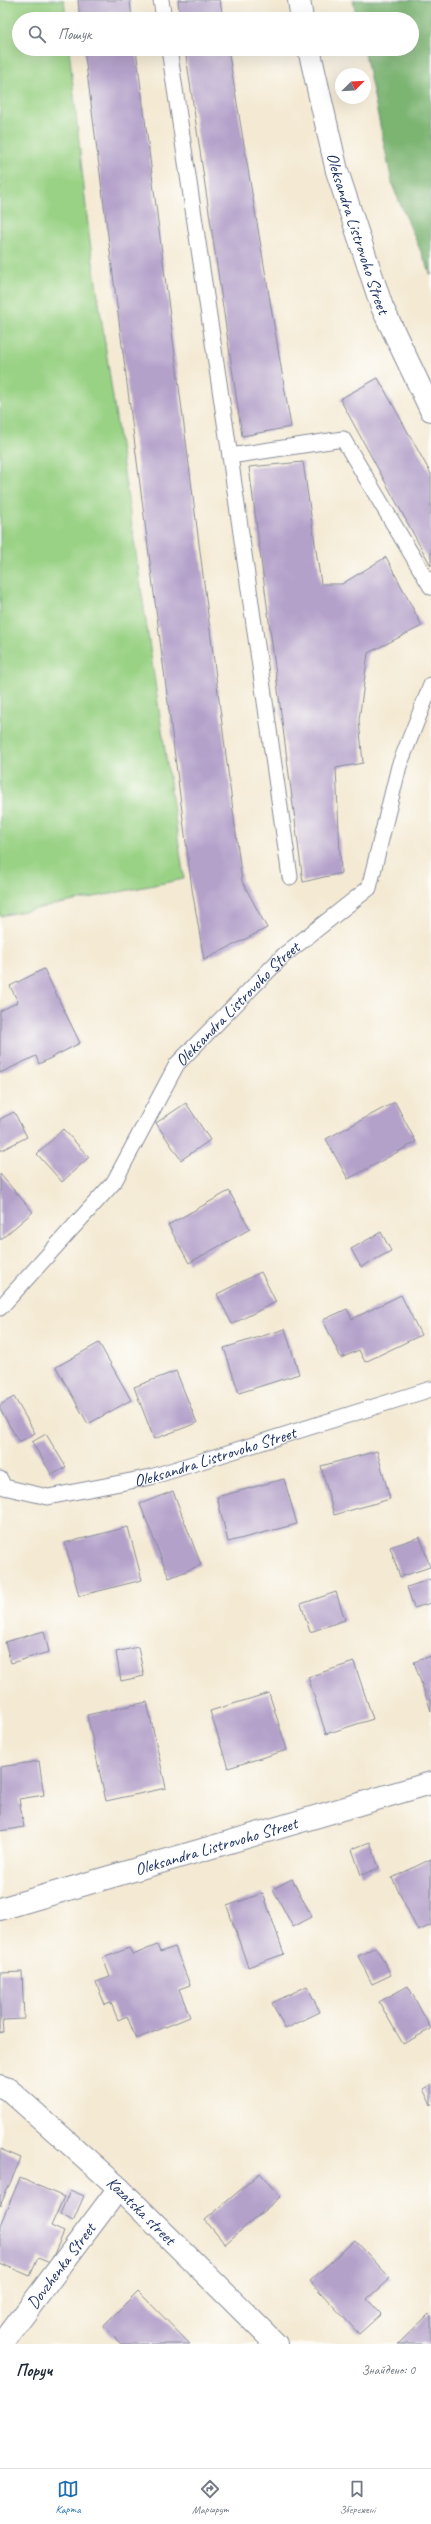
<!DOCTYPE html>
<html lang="uk">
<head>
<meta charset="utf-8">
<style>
  :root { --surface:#fff; --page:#f6f6f7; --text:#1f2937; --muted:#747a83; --line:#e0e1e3; --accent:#1f6fb2 }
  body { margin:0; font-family:Caveat,sans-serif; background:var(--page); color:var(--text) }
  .compass { position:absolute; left:335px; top:68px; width:36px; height:36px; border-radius:50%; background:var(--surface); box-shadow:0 4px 16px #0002; rotate:66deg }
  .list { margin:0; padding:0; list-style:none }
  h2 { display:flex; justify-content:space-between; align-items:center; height:52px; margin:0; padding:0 16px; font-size:17px }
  h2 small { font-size:13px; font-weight:400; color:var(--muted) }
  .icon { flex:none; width:22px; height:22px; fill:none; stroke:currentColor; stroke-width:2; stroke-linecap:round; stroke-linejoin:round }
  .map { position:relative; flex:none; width:431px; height:2344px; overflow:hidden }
  .search { position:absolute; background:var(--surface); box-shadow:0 4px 16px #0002; left:12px; right:12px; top:12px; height:44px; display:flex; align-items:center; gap:10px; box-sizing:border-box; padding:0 14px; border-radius:22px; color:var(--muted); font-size:15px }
  .sheet { height:124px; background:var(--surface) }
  nav { display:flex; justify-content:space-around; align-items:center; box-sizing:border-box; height:56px; border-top:1px solid var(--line); background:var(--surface); font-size:11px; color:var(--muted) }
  nav a { display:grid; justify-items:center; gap:2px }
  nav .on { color:var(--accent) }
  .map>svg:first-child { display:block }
  .green { fill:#9ad285; stroke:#5a8072 }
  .forest { fill:#7bb472; stroke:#4b7268 }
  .building { fill:#b4a1ca }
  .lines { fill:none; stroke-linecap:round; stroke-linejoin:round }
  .service-casing { stroke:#888c99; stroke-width:17 }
  .minor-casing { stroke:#888c99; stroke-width:24 }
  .service { stroke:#fff; stroke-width:15 }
  .minor { stroke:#fff; stroke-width:22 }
  .labels { text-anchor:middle; stroke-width:3; stroke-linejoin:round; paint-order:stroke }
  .street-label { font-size:17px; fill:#1b2f5e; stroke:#fdfcf7 }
</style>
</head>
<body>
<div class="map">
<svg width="431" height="2344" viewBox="0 0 431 2344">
  <rect width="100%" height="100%" fill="#fdfcf7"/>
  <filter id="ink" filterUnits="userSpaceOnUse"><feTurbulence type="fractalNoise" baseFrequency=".025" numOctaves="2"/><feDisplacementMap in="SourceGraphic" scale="8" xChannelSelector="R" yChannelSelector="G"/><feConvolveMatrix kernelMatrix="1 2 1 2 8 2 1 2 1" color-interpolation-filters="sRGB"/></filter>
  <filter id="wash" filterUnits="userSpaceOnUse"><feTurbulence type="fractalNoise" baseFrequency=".012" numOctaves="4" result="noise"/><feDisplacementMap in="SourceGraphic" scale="16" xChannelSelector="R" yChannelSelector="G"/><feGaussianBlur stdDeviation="0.9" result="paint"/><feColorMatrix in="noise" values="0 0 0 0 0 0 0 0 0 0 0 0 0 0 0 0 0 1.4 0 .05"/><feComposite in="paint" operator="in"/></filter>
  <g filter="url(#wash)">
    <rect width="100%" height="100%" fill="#f4ead4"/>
    <polygon class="green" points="0,0 64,0 66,19 19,19 19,49 69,49 89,235 184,879 0,916"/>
    <polygon class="forest" points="353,0 431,0 431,275 393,187 364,49 412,49 412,19 357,19"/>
    <g id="blocks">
      <g class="building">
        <polygon points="78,0 130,0 132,19 80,19"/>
        <polygon points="178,0 220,0 223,19 180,19"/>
        <polygon points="84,49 136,49 242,881 267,928 204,960 192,889"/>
        <polygon points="185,49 228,49 291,427 242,436"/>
        <polygon points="378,378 431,474 431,566 340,399"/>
        <polygon points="303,462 321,584 342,584 386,557 422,626 368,653 359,720 363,763 336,768 341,873 303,882 249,467"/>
        <polygon points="44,969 80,1043 39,1064 36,1056 0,1073 0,1011 18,1002 10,986"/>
        <polygon points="395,1102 416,1142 348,1179 326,1139"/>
        <polygon points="186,1103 210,1140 181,1160 156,1123"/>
        <polygon points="14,1112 27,1137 0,1151 0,1119"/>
        <polygon points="63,1129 89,1157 62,1182 37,1154"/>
        <polygon points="0,1174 33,1212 0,1240"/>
        <polygon points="229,1191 250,1229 189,1263 168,1225"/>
        <polygon points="381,1232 391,1251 361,1267 351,1249"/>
        <polygon points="261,1272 276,1302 232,1324 217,1294"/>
        <polygon points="401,1295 421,1335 365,1362 359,1350 341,1358 323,1320 347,1309 352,1319"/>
        <polygon points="285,1329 299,1374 239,1393 224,1348"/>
        <polygon points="99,1343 131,1400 88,1424 56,1367"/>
        <polygon points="176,1371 197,1423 154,1439 134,1387"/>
        <polygon points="14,1397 35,1433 19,1442 0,1409 0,1405"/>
        <polygon points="46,1434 66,1467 52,1475 32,1442"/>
        <polygon points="377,1451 390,1499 334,1515 321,1466"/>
        <polygon points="284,1479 297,1524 228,1542 217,1497"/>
        <polygon points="173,1491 201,1565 169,1578 140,1504"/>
        <polygon points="128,1527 142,1580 79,1596 65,1543"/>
        <polygon points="420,1537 430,1567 400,1577 390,1547"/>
        <polygon points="431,1579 431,1603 414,1608 407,1587"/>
        <polygon points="336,1592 345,1620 310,1632 301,1604"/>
        <polygon points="44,1631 49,1652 11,1663 5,1642"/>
        <polygon points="138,1647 144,1676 121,1681 116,1652"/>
        <polygon points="431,1656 431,1711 414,1662"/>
        <polygon points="354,1662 373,1719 326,1734 308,1677"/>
        <polygon points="269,1693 287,1750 228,1768 210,1711"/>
        <polygon points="147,1702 166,1788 106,1801 87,1715"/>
        <polygon points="39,1761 44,1795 19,1799 24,1827 0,1831 0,1767"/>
        <polygon points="370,1842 379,1868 361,1875 352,1849"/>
        <polygon points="431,1859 431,1925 418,1931 392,1878"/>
        <polygon points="292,1879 312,1917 293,1927 273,1889"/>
        <polygon points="263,1893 284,1954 248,1967 227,1906"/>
        <polygon points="157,1945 160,1952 175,1947 190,1985 179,1989 190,2017 136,2039 127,2016 118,2020 111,2003 105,2005 96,1982 110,1977 103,1958 129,1948 133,1955"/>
        <polygon points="376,1947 391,1975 372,1984 358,1956"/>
        <polygon points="22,1972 24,2019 3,2020 4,2032 0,2033 0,1973"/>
        <polygon points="307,1986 320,2012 285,2029 272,2003"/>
        <polygon points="408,1986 431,2029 403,2044 379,2002"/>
        <polygon points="431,2084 431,2105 423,2089"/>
        <polygon points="0,2149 21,2158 0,2206"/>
        <polygon points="260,2173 280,2197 225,2244 205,2220"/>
        <polygon points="20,2178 64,2197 51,2226 64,2232 50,2263 38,2258 30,2276 0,2263 0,2225"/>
        <polygon points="70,2190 84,2196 73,2221 60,2214"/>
        <polygon points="355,2240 390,2278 367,2299 381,2314 359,2334 310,2281"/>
        <polygon points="138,2291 190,2344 121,2344 103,2326"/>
        <polygon points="429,2314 431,2316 431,2344 398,2344"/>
      </g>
    </g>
  </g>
  <g filter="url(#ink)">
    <use href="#blocks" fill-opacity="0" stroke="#888c99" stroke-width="1"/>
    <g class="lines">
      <defs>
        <g id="service">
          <polyline points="161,0 164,19"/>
          <polyline points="169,49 230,456 290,877"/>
          <polyline points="230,456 343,439 431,587"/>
          <path id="s1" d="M0,1308L114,1182L177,1064L284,955L369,888L399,766L431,685"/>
          <path id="s2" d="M0,1479L4,1487L48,1497L151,1477L431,1389"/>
        </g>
        <g id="minor">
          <polyline points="299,0 302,19"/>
          <path id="s3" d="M309,49L337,171L382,307L431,410"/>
          <path id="s4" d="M0,1909L431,1783"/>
          <path id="s5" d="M0,2086L8,2089L119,2188L276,2344"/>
          <path id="s6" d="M2,2344L119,2188"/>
        </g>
      </defs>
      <use href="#service" class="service-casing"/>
      <use href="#minor" class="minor-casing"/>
      <use href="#service" class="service"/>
      <use href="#minor" class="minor"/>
    </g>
  </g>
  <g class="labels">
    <g class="street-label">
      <text dy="6" stroke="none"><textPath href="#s3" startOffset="191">Oleksandra Listrovoho Street</textPath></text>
      <text dy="6" stroke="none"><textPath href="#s1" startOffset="389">Oleksandra Listrovoho Street</textPath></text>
      <text dy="6" stroke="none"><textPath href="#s2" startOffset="226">Oleksandra Listrovoho Street</textPath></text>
      <text dy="6" stroke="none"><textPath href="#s4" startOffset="225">Oleksandra Listrovoho Street</textPath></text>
      <text dy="6" stroke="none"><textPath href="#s5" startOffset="189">Kozatska street</textPath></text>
      <text dy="6" stroke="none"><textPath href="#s6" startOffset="98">Dovzhenka Street</textPath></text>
    </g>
  </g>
</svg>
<svg class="compass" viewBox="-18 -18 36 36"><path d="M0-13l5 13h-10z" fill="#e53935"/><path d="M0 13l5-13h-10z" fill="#747a83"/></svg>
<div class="search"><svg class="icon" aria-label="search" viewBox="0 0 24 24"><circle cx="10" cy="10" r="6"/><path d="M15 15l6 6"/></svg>Пошук</div>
</div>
<section class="sheet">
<h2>Поруч<small>Знайдено: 0</small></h2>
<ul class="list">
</ul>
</section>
<nav>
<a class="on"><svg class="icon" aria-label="map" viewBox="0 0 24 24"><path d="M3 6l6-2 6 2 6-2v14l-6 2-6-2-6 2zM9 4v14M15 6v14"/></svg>Карта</a>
<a><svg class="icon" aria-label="directions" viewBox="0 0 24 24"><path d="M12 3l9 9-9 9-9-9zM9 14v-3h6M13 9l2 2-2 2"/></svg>Маршрут</a>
<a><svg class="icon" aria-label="saved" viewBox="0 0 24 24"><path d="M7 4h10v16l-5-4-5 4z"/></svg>Збережені</a>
</nav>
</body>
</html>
